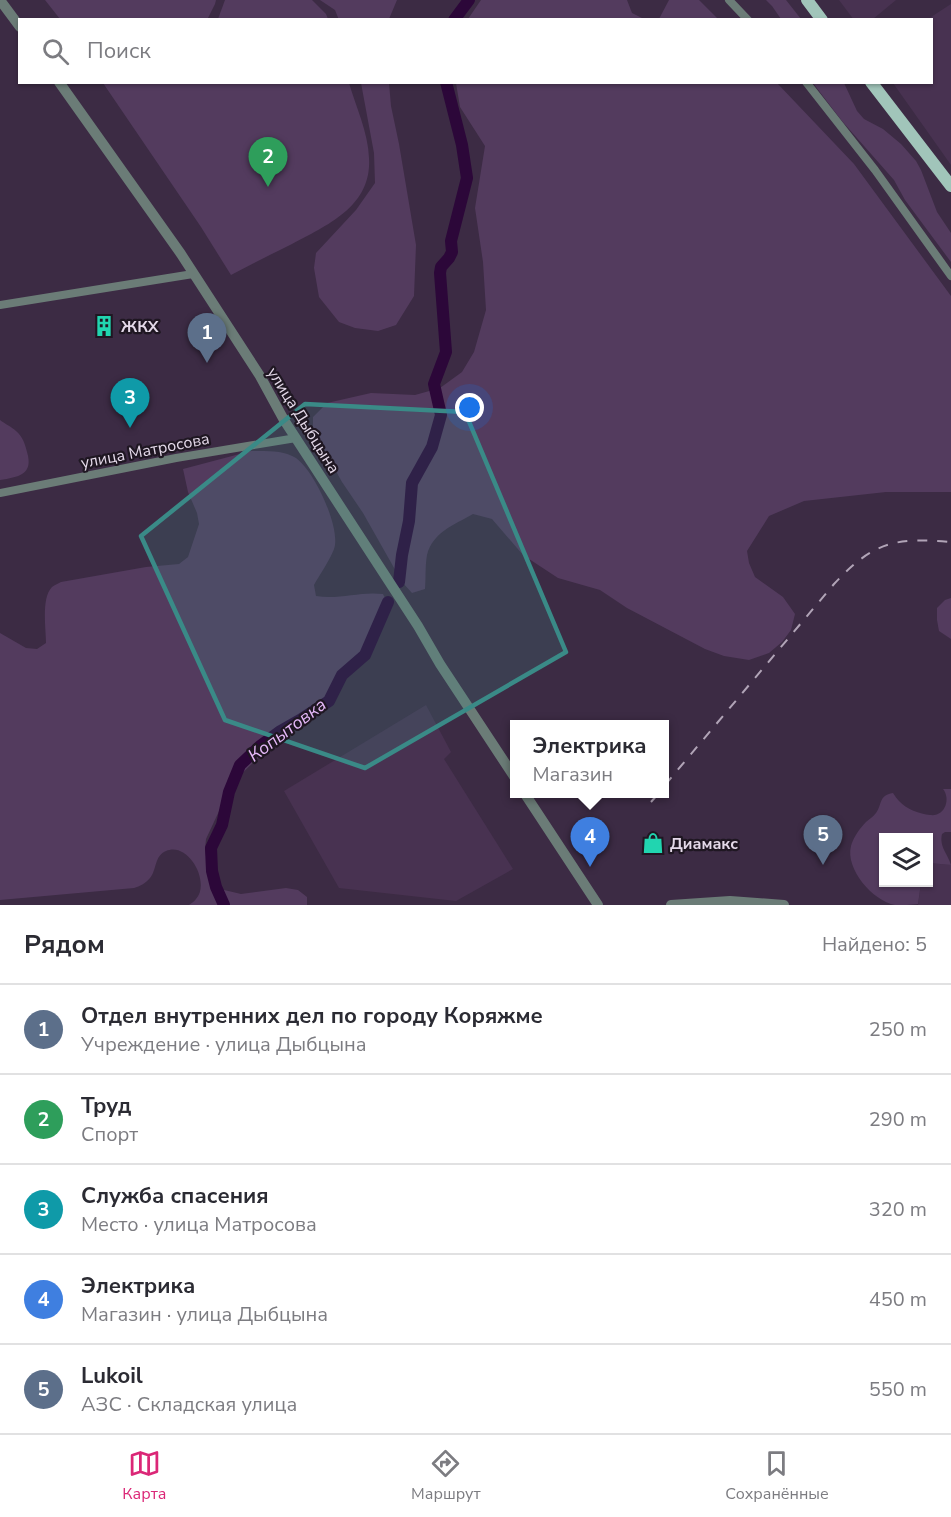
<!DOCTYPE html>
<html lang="ru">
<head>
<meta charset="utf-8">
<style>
  :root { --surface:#fff; --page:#f7f7f7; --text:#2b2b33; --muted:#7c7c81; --line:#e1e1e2; --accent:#db2777 }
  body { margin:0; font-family:"Nunito Sans",sans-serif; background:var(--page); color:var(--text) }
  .controls { position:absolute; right:18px; bottom:18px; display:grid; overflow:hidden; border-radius:0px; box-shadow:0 2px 4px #0004 }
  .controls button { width:54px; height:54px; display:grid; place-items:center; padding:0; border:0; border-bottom:2px solid var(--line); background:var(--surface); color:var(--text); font:30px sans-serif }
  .you { position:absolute; left:470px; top:408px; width:21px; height:21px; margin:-15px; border:4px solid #fff; border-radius:50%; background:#1a73e8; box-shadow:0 0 0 9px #1a73e833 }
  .badge { display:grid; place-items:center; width:39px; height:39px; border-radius:50%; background:var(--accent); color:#fff; font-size:20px; font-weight:700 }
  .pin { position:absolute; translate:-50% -50px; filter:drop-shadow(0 2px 3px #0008) }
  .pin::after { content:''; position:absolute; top:32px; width:21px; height:18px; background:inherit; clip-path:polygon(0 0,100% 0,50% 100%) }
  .popup { position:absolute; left:510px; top:720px; width:159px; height:78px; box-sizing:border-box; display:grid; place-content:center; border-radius:0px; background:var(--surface); filter:drop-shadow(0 2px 4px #0005); font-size:20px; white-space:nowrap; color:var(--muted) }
  .popup b { font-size:22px; color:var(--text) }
  .popup::after { content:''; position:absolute; left:50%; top:100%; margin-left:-12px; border:12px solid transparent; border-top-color:var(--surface) }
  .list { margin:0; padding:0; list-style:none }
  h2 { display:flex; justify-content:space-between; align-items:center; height:78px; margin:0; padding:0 24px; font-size:26px }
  h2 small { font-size:20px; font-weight:400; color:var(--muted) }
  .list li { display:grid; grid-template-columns:39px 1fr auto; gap:18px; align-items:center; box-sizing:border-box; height:90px; padding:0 24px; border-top:2px solid var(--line) }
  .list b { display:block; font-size:22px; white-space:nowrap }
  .list p { margin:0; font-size:20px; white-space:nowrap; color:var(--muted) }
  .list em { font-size:20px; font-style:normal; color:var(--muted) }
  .icon { flex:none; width:33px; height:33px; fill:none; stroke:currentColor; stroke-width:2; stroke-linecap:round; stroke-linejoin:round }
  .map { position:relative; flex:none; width:951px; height:905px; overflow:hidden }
  .search { position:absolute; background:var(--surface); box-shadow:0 2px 4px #0004; left:18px; right:18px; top:18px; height:66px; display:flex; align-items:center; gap:15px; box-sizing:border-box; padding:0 21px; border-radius:0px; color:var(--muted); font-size:22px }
  .sheet { height:528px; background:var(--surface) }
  nav { display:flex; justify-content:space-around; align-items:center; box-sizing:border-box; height:84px; border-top:2px solid var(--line); background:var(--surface); font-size:16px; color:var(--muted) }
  nav a { display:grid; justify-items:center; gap:3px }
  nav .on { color:var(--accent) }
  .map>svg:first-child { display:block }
  .built { fill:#483251 }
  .green { fill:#533b5e }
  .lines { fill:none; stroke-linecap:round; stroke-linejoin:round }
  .river { stroke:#2c0739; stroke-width:12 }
  .minor { stroke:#6b7c77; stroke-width:8 }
  .tertiary { stroke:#6b7c77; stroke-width:10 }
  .primary { stroke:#a1c5ba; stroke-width:12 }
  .rail { stroke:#b1a4b7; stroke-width:2; stroke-dasharray:10 10; stroke-linecap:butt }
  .marked { fill:#3a8a87; fill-opacity:0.2; stroke:#3a8a87; stroke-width:4.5; stroke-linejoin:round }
  .labels { text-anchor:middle; stroke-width:4.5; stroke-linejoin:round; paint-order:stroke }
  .poi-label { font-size:16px; font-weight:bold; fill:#e4d9e9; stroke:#1f1722; text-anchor:start }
  .street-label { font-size:16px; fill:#e4d9e9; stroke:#1f1722 }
  .water-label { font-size:18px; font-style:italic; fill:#e5b8f8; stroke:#1f1722 }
</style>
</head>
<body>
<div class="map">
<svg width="951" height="905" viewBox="0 0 951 905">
  <rect width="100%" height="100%" fill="#3c2b44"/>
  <g class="built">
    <polygon points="839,0 896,0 873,19 854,20"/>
    <polygon points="951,4 951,165 893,83 932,82 932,20 928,19"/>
    <polygon points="426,705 451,752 444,759 513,869 456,901 339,888 284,791"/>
    <polygon points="929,863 951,865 951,905 918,905 921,883 928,882"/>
  </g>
  <g class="green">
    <polygon points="45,0 216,0 215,4 207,20 60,19"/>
    <polygon points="225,0 312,0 326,14 328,19 218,19"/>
    <polygon points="320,0 397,0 389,19 339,20 335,10"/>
    <polygon points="481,0 627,0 632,13 644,19 468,19"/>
    <polygon points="669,0 699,0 718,19 659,19"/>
    <polygon points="766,0 786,0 801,19 781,19 772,6"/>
    <path d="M103,83H349C356,107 368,132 369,158C372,206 328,225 292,244C272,254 251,264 231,275L201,227Z"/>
    <polygon points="361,83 389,83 391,106 399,144 416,245 414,296 396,325 378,331 355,328 339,322 319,297 314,268 316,253 356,210 375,183 374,153"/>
    <path d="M456,83H777L854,164L951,296V492H886L804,501L769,516L747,551L749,563L755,577L783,597L795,614L791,630L782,642L769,653L749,660L724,656L705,649L627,608L600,590L558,578L523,555L492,519L473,514C454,525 433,532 427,555C425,566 426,578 425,589L412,593L402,582L363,513L342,482L313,430V417L327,403L371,393L415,395L440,388L462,372L474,352L486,310L483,262L475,208L485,146L460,107Z"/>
    <polygon points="813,83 844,83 857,111 864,119 883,129 901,144 916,161 921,170 937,212 951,233 951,262 905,200 894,180 842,121"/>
    <path d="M0,420C5,424 12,427 16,431C23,437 25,444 27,452C34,475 18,477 0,480Z"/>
    <path d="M251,451C265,451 284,450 296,458C314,471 338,522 335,545C334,554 319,576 314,585L316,596C339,600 360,591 383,594L388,604L387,614L344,682L313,717L264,752L226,789L220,809L206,839L205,849L208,871L212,881L220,889L241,894L286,888L298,890L307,897V905H189C191,903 194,902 196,899C211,882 188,841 166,851C154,856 157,870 150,878C145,884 140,886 134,888L0,900V633L26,648L37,649L46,643C46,629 41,598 52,587C54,585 58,584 61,582L146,567L179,564L188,557L199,524L197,513L188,492L183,469Z"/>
    <polygon points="951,598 951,639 939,631 937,620 937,608 945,600"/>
    <path d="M943,789H951V832H945L942,834C939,847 948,854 951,865L929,863L928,838H884V882L921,883L918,904C912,905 902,905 895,905C873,901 845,869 851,846C853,838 860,828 866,822C869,819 873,817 876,813C883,803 878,796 893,793C895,796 897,799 899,801C906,809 920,814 930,815C945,817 951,799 943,789Z"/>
  </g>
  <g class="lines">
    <g class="river">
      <polyline points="454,20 469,0"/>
      <polyline points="399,582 402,555 409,521 412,483 432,447 441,415 434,384 446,352 440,273 441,267 449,258 452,252 451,241 467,178 462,145 446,82"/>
      <polyline points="224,905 216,887 212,871 211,848 222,825 229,792 240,765 260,746 279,732 300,720 329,701 342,675 365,655 388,602"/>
    </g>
    <g class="minor">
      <polyline points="729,0 748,20"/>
      <polyline points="806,82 875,170 951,276"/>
      <polyline points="0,305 193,274"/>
      <polyline points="0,493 176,458 296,438"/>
    </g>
    <g class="tertiary">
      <polyline points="0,0 20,27"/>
      <polyline points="59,82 181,254 260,376 284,420 418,626 440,664 515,778"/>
      <polyline points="525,794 598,905"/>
      <polyline points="671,905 730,901 784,905"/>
    </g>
    <g class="primary">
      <polyline points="807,0 822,20"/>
      <polyline points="871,82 951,186"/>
    </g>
    <g class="rail">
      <path d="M665,785L834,584C873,542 895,537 951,542"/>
      <polyline points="651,802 658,794"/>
    </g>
  </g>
  <path class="marked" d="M305,404L465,412L566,652L365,768L225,720L141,536Z"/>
  <defs>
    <symbol id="building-bare" viewBox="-9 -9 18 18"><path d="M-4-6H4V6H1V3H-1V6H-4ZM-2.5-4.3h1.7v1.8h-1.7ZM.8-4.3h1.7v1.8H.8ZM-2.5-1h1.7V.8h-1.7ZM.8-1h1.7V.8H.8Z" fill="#21d5b0" stroke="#1f1722" stroke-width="2.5" paint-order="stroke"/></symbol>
    <symbol id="shop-bare" viewBox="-9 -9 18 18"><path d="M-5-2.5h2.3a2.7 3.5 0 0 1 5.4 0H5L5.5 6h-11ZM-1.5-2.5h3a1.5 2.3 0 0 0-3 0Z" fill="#21d5b0" stroke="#1f1722" stroke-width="2.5" paint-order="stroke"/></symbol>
  </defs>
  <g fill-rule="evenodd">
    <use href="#building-bare" x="89" y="311" width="30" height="30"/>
    <use href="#shop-bare" x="638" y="828" width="30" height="30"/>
  </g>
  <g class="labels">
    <g class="poi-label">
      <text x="121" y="332">ЖКХ</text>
      <text x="670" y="849">Диамакс</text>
    </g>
    <g class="street-label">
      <text transform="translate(304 420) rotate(58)" y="6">улица Дыбцына</text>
      <text transform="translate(145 450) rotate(-11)" y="6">улица Матросова</text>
    </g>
    <g class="water-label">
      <text transform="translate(287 730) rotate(-37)" y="6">Копытовка</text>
    </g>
  </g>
</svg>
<div class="controls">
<button><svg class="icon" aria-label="layers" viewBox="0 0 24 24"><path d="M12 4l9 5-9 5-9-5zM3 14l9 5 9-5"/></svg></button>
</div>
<div class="you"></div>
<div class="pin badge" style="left:207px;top:363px;background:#5c6f8a">1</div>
<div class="pin badge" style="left:268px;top:187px;background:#2e9e5b">2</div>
<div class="pin badge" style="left:130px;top:428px;background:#0f9aa8">3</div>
<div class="pin badge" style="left:590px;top:867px;background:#3f7fe0">4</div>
<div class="popup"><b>Электрика</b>Магазин</div>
<div class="pin badge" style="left:823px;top:865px;background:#5c6f8a">5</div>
<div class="search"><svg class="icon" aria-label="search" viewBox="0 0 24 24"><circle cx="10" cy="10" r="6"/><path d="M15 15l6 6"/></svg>Поиск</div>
</div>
<section class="sheet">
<h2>Рядом<small>Найдено: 5</small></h2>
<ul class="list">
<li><span class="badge" style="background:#5c6f8a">1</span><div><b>Отдел внутренних дел по городу Коряжме</b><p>Учреждение · улица Дыбцына</p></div><em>250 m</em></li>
<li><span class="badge" style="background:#2e9e5b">2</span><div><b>Труд</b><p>Спорт</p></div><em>290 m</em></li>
<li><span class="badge" style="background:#0f9aa8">3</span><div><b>Служба спасения</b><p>Место · улица Матросова</p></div><em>320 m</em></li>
<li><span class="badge" style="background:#3f7fe0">4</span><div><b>Электрика</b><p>Магазин · улица Дыбцына</p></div><em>450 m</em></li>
<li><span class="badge" style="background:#5c6f8a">5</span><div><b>Lukoil</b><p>АЗС · Складская улица</p></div><em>550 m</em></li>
</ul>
</section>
<nav>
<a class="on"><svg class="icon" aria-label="map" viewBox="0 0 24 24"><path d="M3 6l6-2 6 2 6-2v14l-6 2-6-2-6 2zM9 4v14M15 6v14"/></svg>Карта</a>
<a><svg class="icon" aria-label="directions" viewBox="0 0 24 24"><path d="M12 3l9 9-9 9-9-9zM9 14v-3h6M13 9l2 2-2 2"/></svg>Маршрут</a>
<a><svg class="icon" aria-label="saved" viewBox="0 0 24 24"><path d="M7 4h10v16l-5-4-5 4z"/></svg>Сохранённые</a>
</nav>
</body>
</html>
